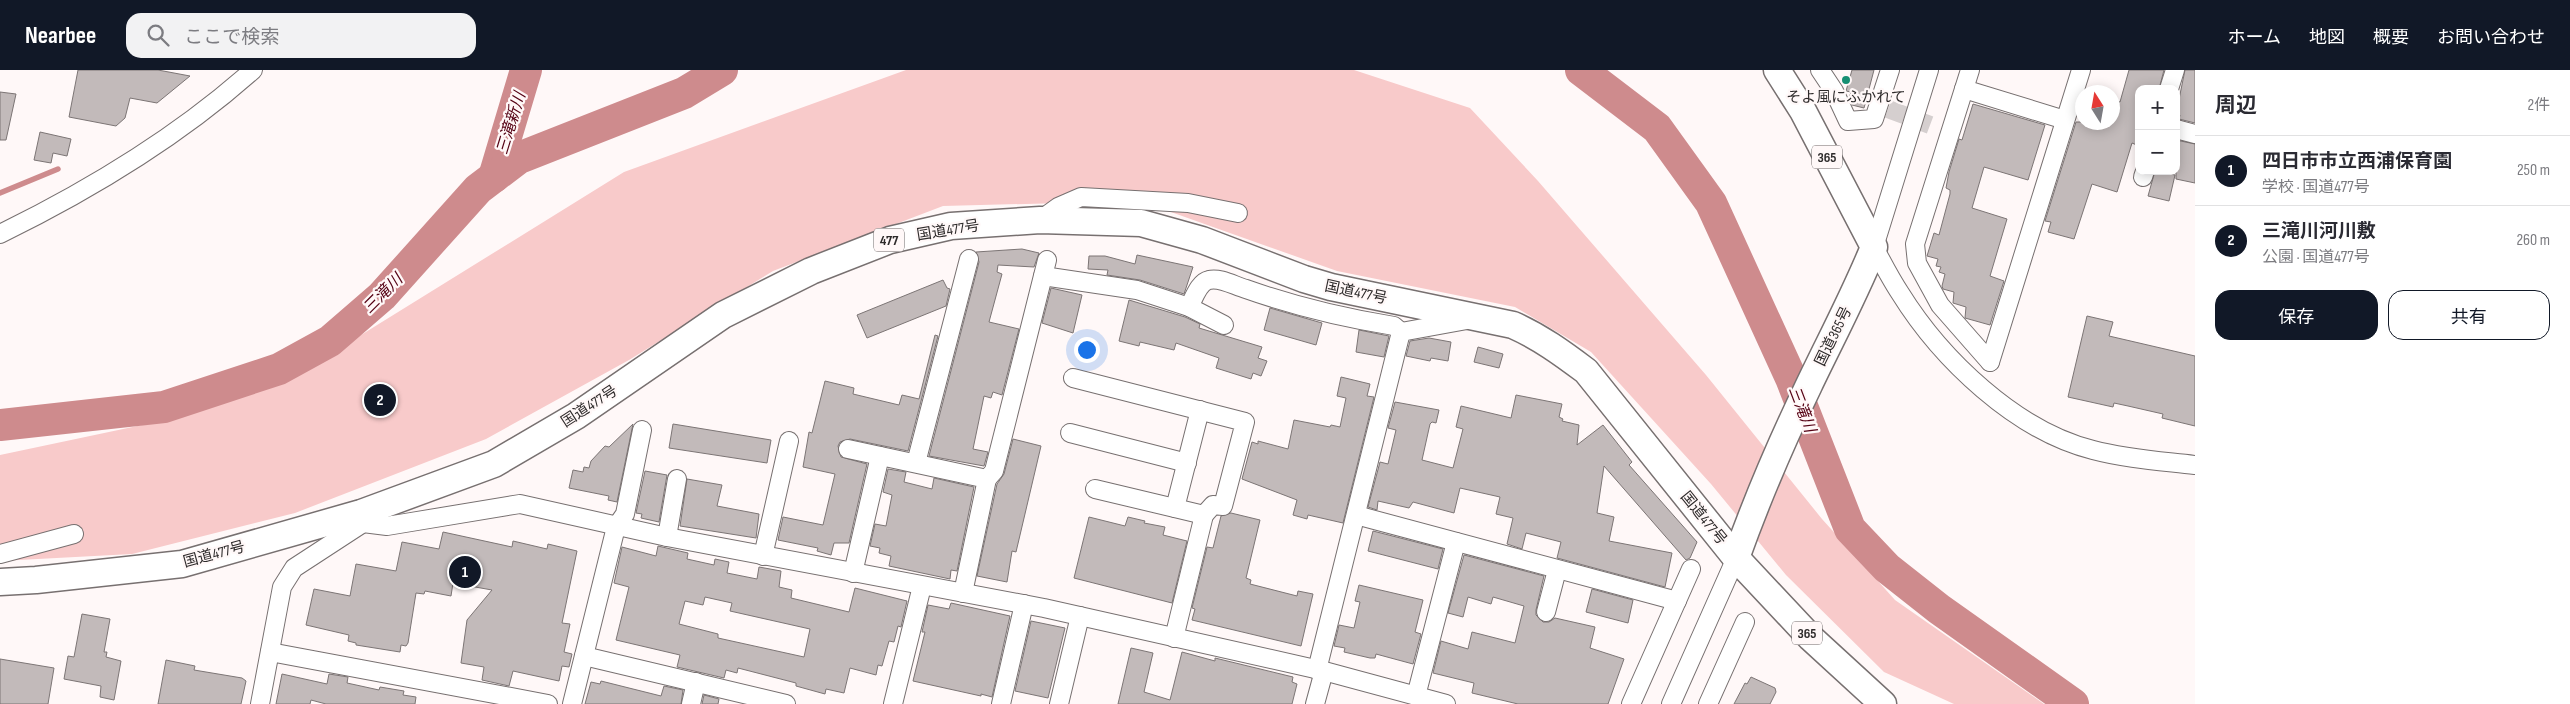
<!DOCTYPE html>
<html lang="ja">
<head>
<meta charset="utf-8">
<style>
  :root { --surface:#fff; --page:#f2f2f3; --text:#2b2b33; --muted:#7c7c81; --line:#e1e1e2; --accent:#111827 }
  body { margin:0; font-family:"Sofia Sans Condensed","Noto Sans JP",sans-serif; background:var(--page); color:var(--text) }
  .controls { position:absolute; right:15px; top:15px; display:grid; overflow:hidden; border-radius:10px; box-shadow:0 2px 12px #0003 }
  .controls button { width:45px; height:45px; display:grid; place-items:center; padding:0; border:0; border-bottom:1px solid var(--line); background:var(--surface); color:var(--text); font:25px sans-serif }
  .compass { position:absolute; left:2075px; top:15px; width:45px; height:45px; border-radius:50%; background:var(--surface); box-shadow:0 2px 12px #0003; rotate:349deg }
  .you { position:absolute; left:1086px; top:279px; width:18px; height:18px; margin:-12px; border:4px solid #fff; border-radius:50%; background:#1a73e8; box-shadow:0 0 0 8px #1a73e833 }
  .badge { display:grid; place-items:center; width:32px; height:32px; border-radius:50%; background:var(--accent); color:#fff; font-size:16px; font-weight:700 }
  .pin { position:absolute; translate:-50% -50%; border:2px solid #fff; box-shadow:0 1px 5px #0006 }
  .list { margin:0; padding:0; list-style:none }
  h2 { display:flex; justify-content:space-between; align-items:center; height:65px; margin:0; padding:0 20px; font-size:21px }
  h2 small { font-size:16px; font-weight:400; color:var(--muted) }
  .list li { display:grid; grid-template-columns:32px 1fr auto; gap:15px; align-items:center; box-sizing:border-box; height:70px; padding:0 20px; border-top:1px solid var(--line) }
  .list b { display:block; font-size:19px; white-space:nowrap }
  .list p { margin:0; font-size:16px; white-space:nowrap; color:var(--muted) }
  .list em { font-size:16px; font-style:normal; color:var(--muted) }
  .actions { display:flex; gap:10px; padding:15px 20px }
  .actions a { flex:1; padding:11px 0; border:1px solid var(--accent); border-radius:15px; text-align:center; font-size:18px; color:var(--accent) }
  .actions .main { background:var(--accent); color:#fff }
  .icon { flex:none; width:28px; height:28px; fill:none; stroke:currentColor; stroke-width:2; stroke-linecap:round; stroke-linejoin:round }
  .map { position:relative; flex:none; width:2195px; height:634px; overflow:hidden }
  header { display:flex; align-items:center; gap:30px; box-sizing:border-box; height:70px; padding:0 25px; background:var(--accent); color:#fff }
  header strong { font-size:24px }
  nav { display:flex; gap:28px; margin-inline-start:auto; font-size:18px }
  .search { width:350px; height:45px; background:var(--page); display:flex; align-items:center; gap:12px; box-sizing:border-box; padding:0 18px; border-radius:15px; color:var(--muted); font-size:19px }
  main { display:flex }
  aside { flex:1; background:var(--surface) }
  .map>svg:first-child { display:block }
  .green { fill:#f8caca }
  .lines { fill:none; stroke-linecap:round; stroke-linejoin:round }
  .stream { stroke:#ce8b8d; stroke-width:5.5 }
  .river { stroke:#ce8b8d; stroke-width:32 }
  .building { fill:#c2baba; stroke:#7c7575; fill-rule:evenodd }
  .minor-tunnel { stroke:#d5cfcf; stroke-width:18; stroke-dasharray:18 9; stroke-linecap:butt }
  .minor-casing { stroke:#777070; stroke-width:20 }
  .highway-casing { stroke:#777070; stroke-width:29 }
  .minor { stroke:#fff; stroke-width:18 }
  .highway { stroke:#fff; stroke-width:26 }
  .poi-dot { fill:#178f73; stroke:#fff8f8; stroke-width:2 }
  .labels { text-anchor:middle; stroke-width:4.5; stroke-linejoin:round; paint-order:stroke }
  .shield { fill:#fff8f8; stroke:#6d6868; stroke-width:1 }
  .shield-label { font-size:14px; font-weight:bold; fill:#2e2b2b }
  .poi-label { font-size:15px; fill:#2e2b2b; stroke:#fff8f8 }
  .street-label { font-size:15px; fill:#2e2b2b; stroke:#fff8f8 }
  .water-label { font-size:16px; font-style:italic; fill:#540113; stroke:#fff8f8 }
</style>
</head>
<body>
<header>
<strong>Nearbee</strong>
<div class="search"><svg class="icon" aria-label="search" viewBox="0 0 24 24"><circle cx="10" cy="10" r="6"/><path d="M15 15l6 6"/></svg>ここで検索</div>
<nav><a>ホーム</a><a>地図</a><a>概要</a><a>お問い合わせ</a></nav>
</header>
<main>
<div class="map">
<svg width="2195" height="634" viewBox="0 0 2195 634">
  <rect width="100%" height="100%" fill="#fff8f8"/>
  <polygon class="green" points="906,0 1354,0 1470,38 1538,111 1706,305 1822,449 1895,530 2044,634 1954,634 1884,602 1786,505 1711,414 1591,282 1515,237 1337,201 1140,131 943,136 773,201 629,290 486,369 295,443 132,484 0,491 0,385 142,355 361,265 624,102"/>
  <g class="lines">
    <polyline class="stream" points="0,123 58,99"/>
    <g class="river">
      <polyline points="1581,0 1657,58 1711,133 1791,308 1850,459 1887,498 1939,539 2073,634"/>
      <polyline points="494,107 526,0"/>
      <polyline points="0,355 164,337 279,299 330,271 382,226 478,119 519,88 684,23 722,0"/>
    </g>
  </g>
  <g class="building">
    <polygon points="78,0 158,0 190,6 157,33 130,28 125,48 116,56 69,47"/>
    <polygon points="1852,0 1874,0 1864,38 1852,35 1849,28 1851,22 1846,21"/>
    <polygon points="2129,0 2164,0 2159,19 2139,19 2139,76 2132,73 2117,122 2092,114 2074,169 2048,162 2051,152 2045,151 2076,52 2112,52 2112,30 2120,32"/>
    <polygon points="2185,0 2195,0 2195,53 2179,49 2180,45 2176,44"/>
    <polygon points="0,22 16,24 6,70 0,70"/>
    <polygon points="1973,34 2045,55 2028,110 1984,97 1972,138 2007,149 1990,206 2004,211 1990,255 1965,248 1966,237 1953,233 1954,222 1943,219 1942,216 1945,204 1939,202 1941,197 1936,196 1938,189 1927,186 1934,163 1939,165 1950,124 1950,120 1946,118 1949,102 1959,69 1962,70"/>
    <polygon points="40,62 71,69 67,86 53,83 51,93 34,90"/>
    <polygon points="2176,70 2195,74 2195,113 2176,109"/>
    <polygon points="2155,101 2175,105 2169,131 2148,126"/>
    <polygon points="1022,179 1039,183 1034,197 998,195 997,202 1002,204 989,252 1019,259 1002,325 993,322 991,328 984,326 973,379 988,382 984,396 929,386 979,192 976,182"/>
    <polygon points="1137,185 1193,197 1184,224 1140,210 1107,205 1108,200 1088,199 1089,186 1105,186 1135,194"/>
    <polygon points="943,210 947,218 950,219 946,236 867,268 857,245"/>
    <polygon points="1051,218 1082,225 1073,263 1042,253"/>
    <polygon points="1129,230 1185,247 1200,254 1199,258 1262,277 1258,288 1267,291 1261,306 1253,303 1251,309 1216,298 1219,288 1176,273 1174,280 1140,272 1139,276 1119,271"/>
    <polygon points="1270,238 1322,253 1316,275 1264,260"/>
    <polygon points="2087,246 2113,252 2109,266 2195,286 2195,356 2162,348 2163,344 2128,336 2114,333 2113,337 2068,327"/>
    <polygon points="1359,260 1389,266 1384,287 1356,282"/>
    <polygon points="935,265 938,266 908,381 850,369 840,372 838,376 841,387 867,394 849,473 834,473 831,485 817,481 818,478 778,470 783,447 823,455 835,404 803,397 809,362 812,363 825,311 854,318 853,324 899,335 902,325 919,329"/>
    <polygon points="1429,268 1451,272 1448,291 1431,288 1430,291 1406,286 1410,271"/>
    <polygon points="1478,277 1503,284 1499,298 1474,292"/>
    <polygon points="1341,307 1370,314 1367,326 1374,327 1343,453 1308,445 1307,449 1293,445 1297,430 1242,409 1252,372 1258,374 1258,371 1288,379 1294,350 1330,357 1331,355 1340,357 1346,328 1337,326"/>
    <polygon points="1516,325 1562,334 1559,347 1563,349 1562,351 1579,355 1577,375 1603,355 1632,392 1629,395 1697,472 1690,488 1686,490 1604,396 1597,443 1614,447 1609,471 1672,483 1665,517 1557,488 1561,472 1526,463 1522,479 1507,474 1513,448 1496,444 1500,427 1460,418 1454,443 1413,432 1409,438 1378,431 1377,440 1368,437 1380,392 1388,394 1396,360 1388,358 1395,332 1439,340 1436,353 1432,352 1430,354 1422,390 1453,398 1463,359 1456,357 1461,336 1511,348"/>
    <polygon points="633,354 617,432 608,430 609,426 569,418 573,400 583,402 584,397 589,398 591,391 605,376 609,377"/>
    <polygon points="673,354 771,370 767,393 669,378"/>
    <polygon points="1013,369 1041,376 1016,482 1012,481 1007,512 977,506 997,414 1004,404"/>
    <polygon points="888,399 906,402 904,412 932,419 934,408 974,417 957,501 951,500 950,509 889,496 891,486 879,483 880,478 870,476 875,454 886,456 892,425 883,422"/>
    <polygon points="645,401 667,405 659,452 641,448 642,444 636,443"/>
    <polygon points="687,409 722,415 717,436 759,444 756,468 680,456"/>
    <polygon points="1231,443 1260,450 1246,508 1251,510 1250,514 1297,526 1298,521 1313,524 1301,576 1192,550 1195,539 1192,538 1207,477 1213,478 1221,446"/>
    <polygon points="1089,447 1125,456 1128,447 1145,451 1144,453 1165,457 1163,465 1187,471 1172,533 1074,508"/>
    <polygon points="1373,461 1443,479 1438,499 1368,481"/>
    <polygon points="443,462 512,477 513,471 547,479 548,474 577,481 562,553 570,554 564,582 572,584 569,597 562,596 559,611 513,601 509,616 482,610 484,597 461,593 467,550 492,520 453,513 451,526 425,521 424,524 416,523 408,573 406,576 401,575 400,582 356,575 356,573 348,571 349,565 306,555 314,519 350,526 356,494 396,501 402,472 439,479"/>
    <path d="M658,476L688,483L687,489L714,495L715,489L729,492L727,503L757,509L759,497L781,501L779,517L792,520L791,528L849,542L855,518L907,531L901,557L898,556L894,572L889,571L882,596L878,595L876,605L850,598L844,623L826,619L825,624L796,616V613L738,598L737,603L726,600L724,608L677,597L680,585L616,570L629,517L614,513L622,477L656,486ZM705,527L732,533L730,541L810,559L804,587L718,568V564L679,554L685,531L703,535Z"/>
    <polygon points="1464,485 1544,506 1536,540 1536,545 1543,552 1549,552 1555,548 1595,557 1590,578 1624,589 1608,634 1518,634 1472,623 1474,613 1433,603 1441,571 1468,579 1472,562 1515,573 1524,536 1493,527 1491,534 1468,527 1463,547 1448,543"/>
    <polygon points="1359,515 1423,530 1415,562 1421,564 1413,594 1376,584 1375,588 1370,588 1344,582 1345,578 1334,576 1339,555 1354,558 1360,532 1355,531"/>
    <polygon points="1592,519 1633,530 1628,553 1586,542"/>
    <polygon points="951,533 1010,546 992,627 981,624 981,626 913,611 925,562 922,562 928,535 949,539"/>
    <polygon points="82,544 110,549 104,582 107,582 106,587 121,591 114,630 100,627 101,616 64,609 68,586 74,587"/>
    <polygon points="1031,551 1065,558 1048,628 1015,621"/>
    <polygon points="1131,578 1153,583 1144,622 1170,630 1182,582 1215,591 1215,588 1293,607 1292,612 1297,614 1292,634 1118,634"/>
    <polygon points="0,589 54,598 48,634 0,634"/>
    <polygon points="166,590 195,596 194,600 242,608 246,611 241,634 158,634"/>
    <polygon points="282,604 327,614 329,604 348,607 347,613 379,620 380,617 404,621 403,625 416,627 415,634 326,634 311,630 310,634 276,634"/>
    <polygon points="1751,607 1775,618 1776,622 1770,634 1734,634 1745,613 1747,614"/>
    <polygon points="601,611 661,626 664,616 683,620 681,634 585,634 591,612 600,614"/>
    <polygon points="704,625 719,629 718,634 702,634"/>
  </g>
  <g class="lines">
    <polyline class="minor-tunnel" points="1888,39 1938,58"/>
    <defs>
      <g id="minor">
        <polyline points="1820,0 1834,21 1848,51 1874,49 1890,0"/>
        <path d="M1929,0L1874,177C1882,192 1890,208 1900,223C1941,289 2016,361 2093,380C2127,389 2161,391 2195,395"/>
        <polyline points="1970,0 1915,174 1917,193 1940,235 1990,292"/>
        <polyline points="1964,19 2065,50"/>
        <polyline points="2169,19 2175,0"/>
        <polyline points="2176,59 2195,64"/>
        <polyline points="2143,107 2145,101"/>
        <polyline points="1040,150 1058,137 1081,127 1188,133 1238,143"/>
        <path d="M0,164C90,120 178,67 253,0"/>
        <polyline points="1043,206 1137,220 1189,237 1224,255"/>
        <path d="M1189,237C1194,228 1199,212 1209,210C1220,207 1235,216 1246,219C1294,236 1344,248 1394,256L1401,262"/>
        <polyline points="1990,292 2081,0"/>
        <polyline points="1073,308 1245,352 1223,436 1213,435 1204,445"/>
        <polyline points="1070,363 1187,393"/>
        <polyline points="848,379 987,409 963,523"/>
        <polyline points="916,393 969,189"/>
        <polyline points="987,409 994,401 1047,190"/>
        <polyline points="1095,419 1204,445 1174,568"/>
        <polyline points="1175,438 1200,340"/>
        <polyline points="361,443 363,453 387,456 520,434 667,467 1044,538 1324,601 1446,634"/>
        <polyline points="1356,445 1677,531"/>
        <polyline points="667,467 677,409"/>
        <polyline points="0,484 74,464"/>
        <polyline points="763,486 789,371"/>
        <polyline points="853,503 880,386"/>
        <polyline points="1546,542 1557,500"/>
        <polyline points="270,582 548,634"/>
        <polyline points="584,586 786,634"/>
        <polyline points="1317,600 1401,262 1467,250"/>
        <polyline points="1416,626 1456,472"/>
        <polyline points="260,634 282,517 294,498 363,453"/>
        <polyline points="572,634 616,457 625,444 642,360"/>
        <polyline points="691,634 696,612"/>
        <polyline points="893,634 922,516"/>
        <polyline points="1001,634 1024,534"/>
        <polyline points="1059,634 1080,546"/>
        <polyline points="1315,634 1324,601"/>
        <polyline points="1631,634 1691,499"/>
        <polyline points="1671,634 1736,488"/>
        <polyline points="1708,634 1745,552"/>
      </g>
      <g id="highway">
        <path d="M1736,488C1757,429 1782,371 1809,315C1831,269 1855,224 1874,177L1803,41L1777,0"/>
        <path d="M0,512L36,510L182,494L361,443L494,394L576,346L723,245L811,201L890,170L951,156L1040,150L1141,153L1202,170L1304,209L1331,217L1513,255C1540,267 1562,283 1586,301L1736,488L1811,568L1883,634"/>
      </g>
    </defs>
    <use href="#minor" class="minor-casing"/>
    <use href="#highway" class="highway-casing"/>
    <use href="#minor" class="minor"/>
    <use href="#highway" class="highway"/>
  </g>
  <circle class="poi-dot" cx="1846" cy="10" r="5"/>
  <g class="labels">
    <g class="shield">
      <rect x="1812" y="75.5" width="30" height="23" rx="4"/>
      <rect x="874" y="158.5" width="30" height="23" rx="4"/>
      <rect x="1792" y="551.5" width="30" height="23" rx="4"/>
    </g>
    <g class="shield-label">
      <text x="1827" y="92">365</text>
      <text x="889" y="175">477</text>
      <text x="1807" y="568">365</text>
    </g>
    <g class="poi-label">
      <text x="1846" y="32">そよ風にふかれて</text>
    </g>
    <g class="street-label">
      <text transform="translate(948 160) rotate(-9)" y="5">国道477号</text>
      <text transform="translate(1356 222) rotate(12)" y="5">国道477号</text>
      <text transform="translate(1833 266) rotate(-64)" y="5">国道365号</text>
      <text transform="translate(589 336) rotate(-33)" y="5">国道477号</text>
      <text transform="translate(1704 448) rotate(51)" y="5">国道477号</text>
      <text transform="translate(214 484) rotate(-15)" y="5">国道477号</text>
    </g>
    <g class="water-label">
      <text transform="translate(510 53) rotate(-73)" y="6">三滝新川</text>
      <text transform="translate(382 223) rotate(-45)" y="6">三滝川</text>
      <text transform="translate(1803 339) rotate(69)" y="6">三滝川</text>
    </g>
  </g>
</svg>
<div class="controls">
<button>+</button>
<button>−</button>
</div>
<svg class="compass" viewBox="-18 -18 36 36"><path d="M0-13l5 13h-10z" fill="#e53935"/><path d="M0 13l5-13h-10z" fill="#7c7c81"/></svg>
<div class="you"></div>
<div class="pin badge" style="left:465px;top:502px">1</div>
<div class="pin badge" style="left:380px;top:330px">2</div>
</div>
<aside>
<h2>周辺<small>2件</small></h2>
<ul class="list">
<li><span class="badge">1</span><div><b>四日市市立西浦保育園</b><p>学校 · 国道477号</p></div><em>250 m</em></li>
<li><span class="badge">2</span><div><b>三滝川河川敷</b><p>公園 · 国道477号</p></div><em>260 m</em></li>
</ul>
<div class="actions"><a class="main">保存</a><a>共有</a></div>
</aside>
</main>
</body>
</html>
